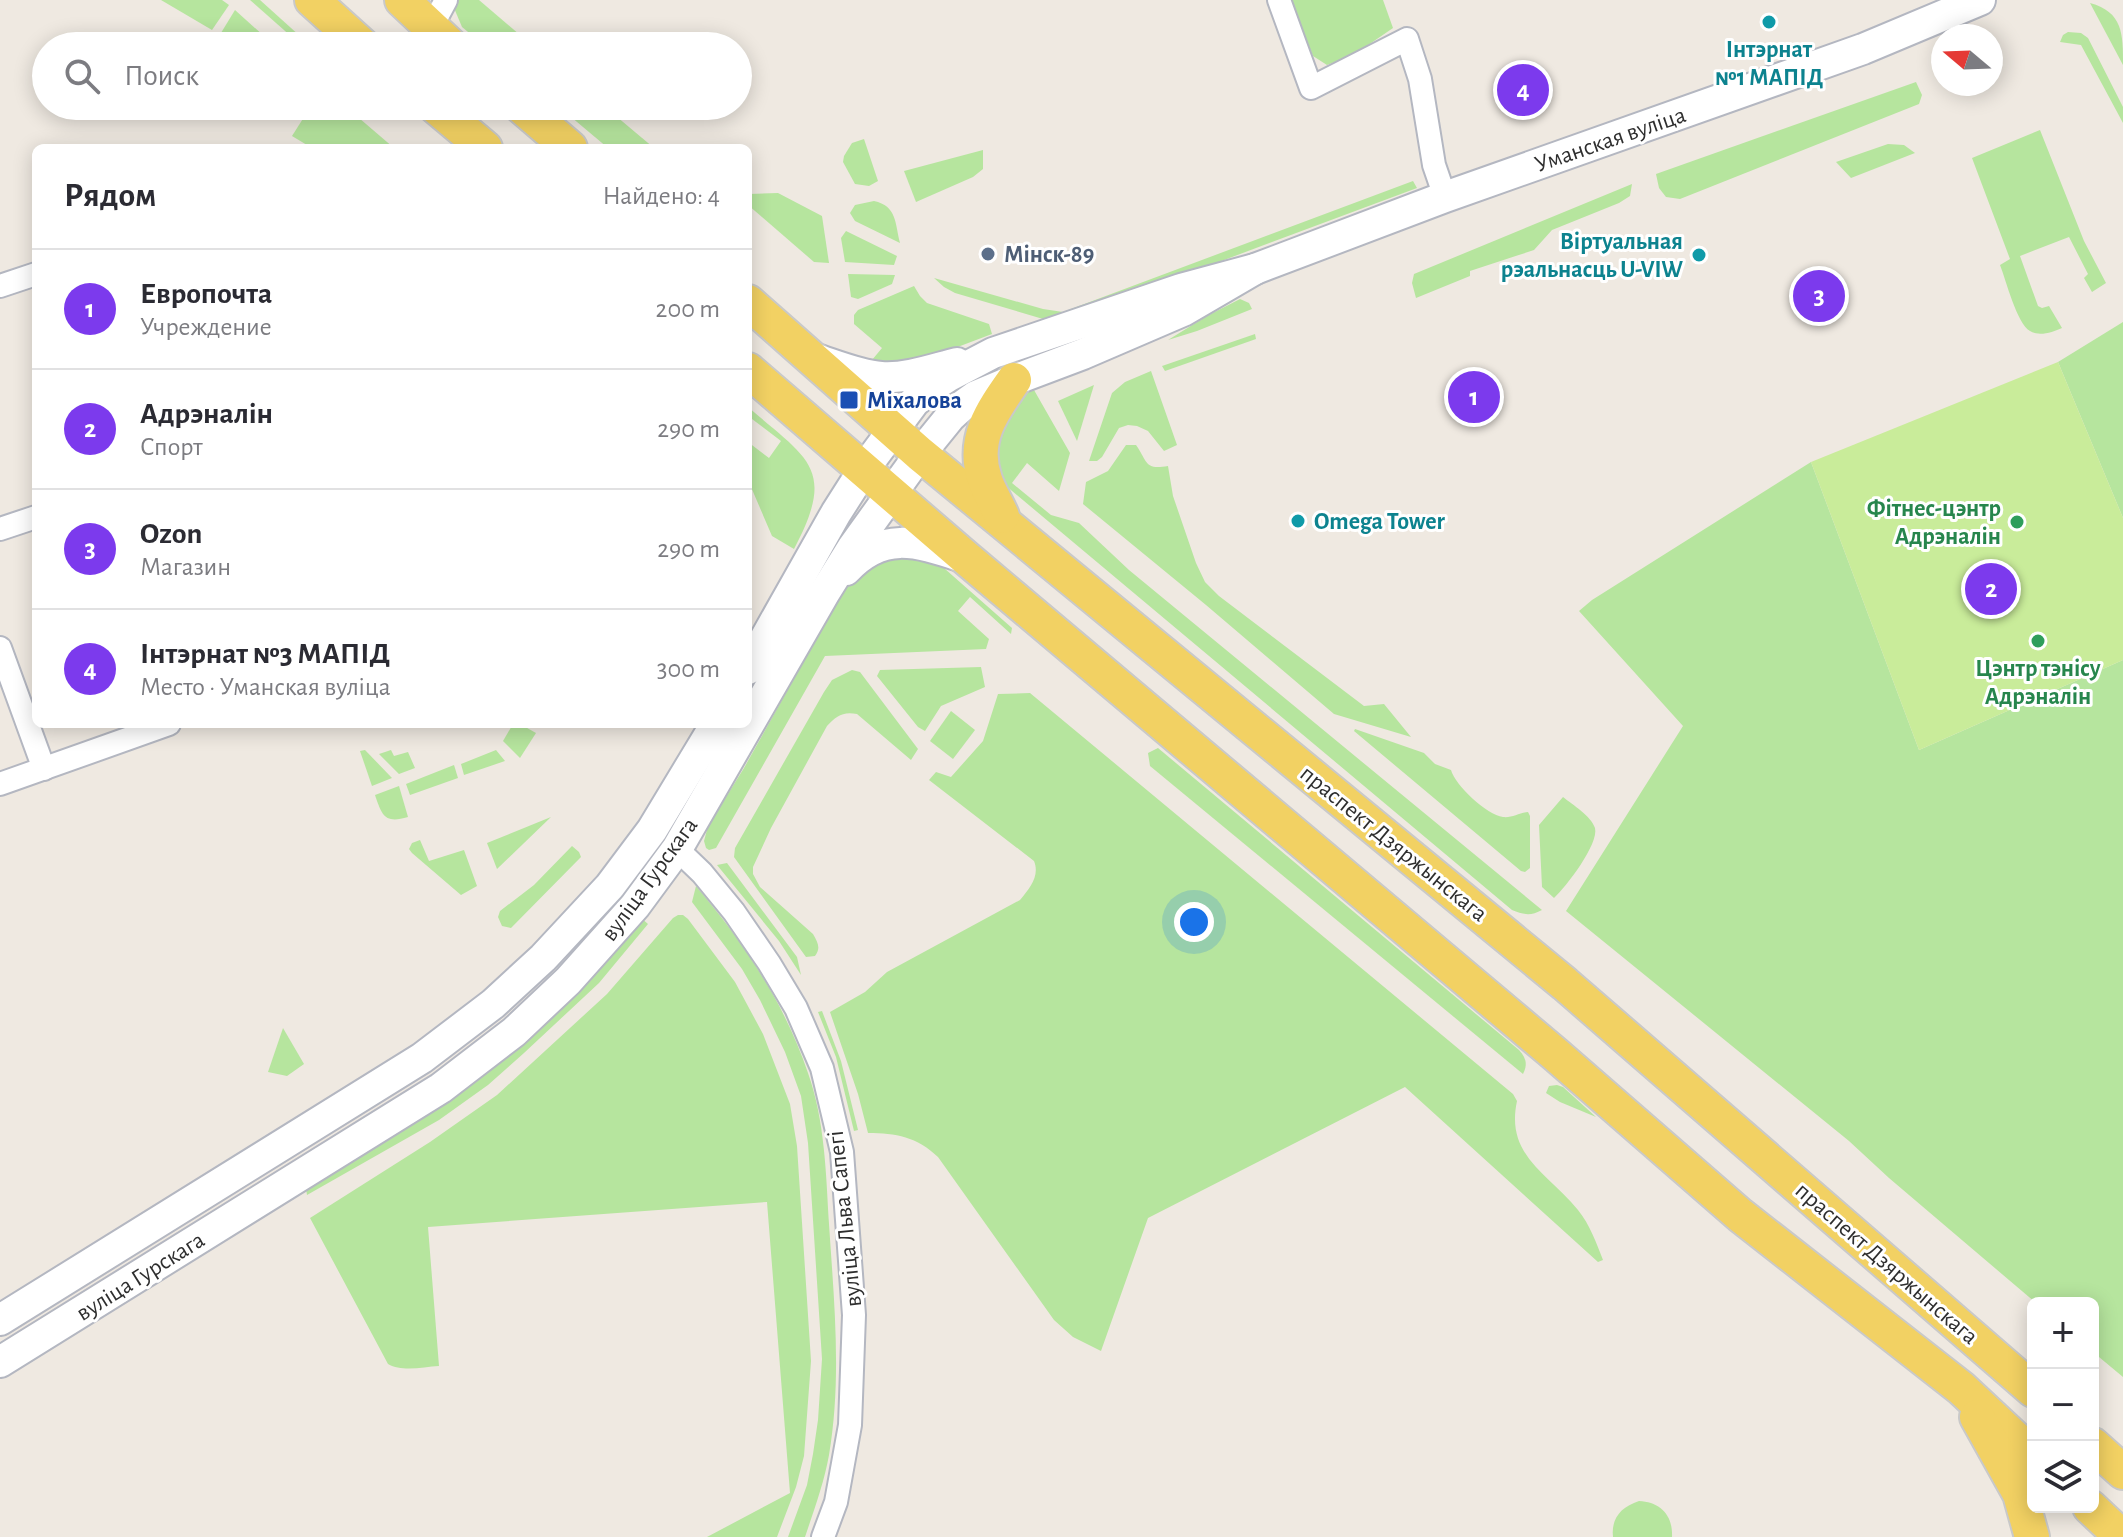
<!DOCTYPE html>
<html lang="ru">
<head>
<meta charset="utf-8">
<style>
  :root { --surface:#fff; --page:#f7f7f7; --text:#2b2b33; --muted:#7c7c81; --line:#e1e1e2; --accent:#7c3aed }
  body { margin:0; font-family:"Alegreya Sans",sans-serif; background:var(--page); color:var(--text) }
  .controls { position:absolute; right:24px; bottom:24px; display:grid; overflow:hidden; border-radius:12px; box-shadow:0 4px 20px #0003 }
  .controls button { width:72px; height:72px; display:grid; place-items:center; padding:0; border:0; border-bottom:2px solid var(--line); background:var(--surface); color:var(--text); font:40px sans-serif }
  .compass { position:absolute; left:1931px; top:24px; width:72px; height:72px; border-radius:50%; background:var(--surface); box-shadow:0 4px 20px #0003; rotate:289deg }
  .you { position:absolute; left:1194px; top:922px; width:28px; height:28px; margin:-20px; border:6px solid #fff; border-radius:50%; background:#1a73e8; box-shadow:0 0 0 12px #1a73e833 }
  .badge { display:grid; place-items:center; width:52px; height:52px; border-radius:50%; background:var(--accent); color:#fff; font-size:26px; font-weight:700 }
  .pin { position:absolute; translate:-50% -50%; border:4px solid #fff; box-shadow:0 2px 8px #0006 }
  .list { margin:0; padding:0; list-style:none }
  h2 { display:flex; justify-content:space-between; align-items:center; height:104px; margin:0; padding:0 32px; font-size:34px }
  h2 small { font-size:26px; font-weight:400; color:var(--muted) }
  .list li { display:grid; grid-template-columns:52px 1fr auto; gap:24px; align-items:center; box-sizing:border-box; height:120px; padding:0 32px; border-top:2px solid var(--line) }
  .list b { display:block; font-size:30px; white-space:nowrap }
  .list p { margin:0; font-size:26px; white-space:nowrap; color:var(--muted) }
  .list em { font-size:26px; font-style:normal; color:var(--muted) }
  .icon { flex:none; width:44px; height:44px; fill:none; stroke:currentColor; stroke-width:2; stroke-linecap:round; stroke-linejoin:round }
  .map { position:relative; flex:none; width:2123px; height:1537px; overflow:hidden }
  .search { position:absolute; background:var(--surface); box-shadow:0 4px 20px #0003; left:32px; top:32px; width:720px; height:88px; display:flex; align-items:center; gap:20px; box-sizing:border-box; padding:0 28px; border-radius:44px; color:var(--muted); font-size:30px }
  .panel { position:absolute; background:var(--surface); box-shadow:0 4px 20px #0003; left:32px; top:144px; width:720px; height:584px; border-radius:12px }
  .map>svg:first-child { display:block }
  .green { fill:#b6e59e }
  .pitch { fill:#c9ec9a }
  .lines { fill:none; stroke-linecap:round; stroke-linejoin:round }
  .minor-casing { stroke:#b4b7c1; stroke-width:26 }
  .secondary-casing { stroke:#b4b7c1; stroke-width:34 }
  .primary-casing { stroke:#c9c9c9; stroke-width:38 }
  .minor { stroke:#fff; stroke-width:22 }
  .secondary { stroke:#fff; stroke-width:30 }
  .primary { stroke:#f2d163; stroke-width:34 }
  .culture-dot { fill:#0f9aa8; stroke:#fff; stroke-width:3 }
  .service-dot { fill:#5c6f8a; stroke:#fff; stroke-width:3 }
  .transit-dot { fill:#1a4fb4; stroke:#fff; stroke-width:3 }
  .leisure-dot { fill:#2e9e5b; stroke:#fff; stroke-width:3 }
  .labels { text-anchor:middle; stroke-width:6; stroke-linejoin:round; paint-order:stroke }
  .culture-label { font-size:24px; font-weight:bold; fill:#0d838f; stroke:#fff }
  .street-label { font-size:24px; fill:#2e2e2e; stroke:#fff }
  .service-label { font-size:24px; font-weight:bold; fill:#4e5e75; stroke:#fff; text-anchor:start }
  .transit-label { font-size:24px; font-weight:bold; fill:#164399; stroke:#fff; text-anchor:start }
  .leisure-label { font-size:24px; font-weight:bold; fill:#27864d; stroke:#fff; text-anchor:end }
</style>
</head>
<body>
<div class="map">
<svg width="2123" height="1537" viewBox="0 0 2123 1537">
  <rect width="100%" height="100%" fill="#efe9e1"/>
  <g class="green">
    <polygon points="161,0 222,0 229,5 212,30"/>
    <polygon points="250,0 260,0 311,46 302,46"/>
    <polygon points="455,0 479,0 533,46 485,46 462,27 454,8"/>
    <polygon points="1290,0 1383,0 1393,28 1355,54 1327,65 1313,56"/>
    <path d="M2090,3C2123,12 2123,34 2123,65Z"/>
    <polygon points="235,10 275,46 213,46"/>
    <polygon points="2068,32 2081,33 2088,38 2123,107 2123,123 2081,45 2060,42 2063,35"/>
    <polygon points="1916,82 1922,95 1919,104 1680,199 1666,197 1659,188 1656,174"/>
    <polygon points="311,106 345,106 394,148 312,148 292,136"/>
    <polygon points="558,106 604,106 654,148 608,148"/>
    <path d="M2040,130L2084,241L2106,283L2092,292L2084,278L2088,274L2069,237L2020,256L2038,306L2042,308L2049,306L2062,328C2053,332 2039,337 2030,331C2017,324 2006,280 2000,265L2010,259L1972,158Z"/>
    <polygon points="864,139 878,181 869,186 855,184 843,162 844,156 852,143"/>
    <polygon points="1888,144 1904,145 1915,153 1851,178 1836,162"/>
    <polygon points="983,150 983,169 973,177 916,202 904,171"/>
    <polygon points="1413,181 1417,188 1066,319 1054,321 1043,319 955,293 944,287 934,278 1043,309 1063,312"/>
    <polygon points="1632,184 1630,196 1619,203 1552,230 1534,250 1470,271 1470,276 1416,298 1412,283 1414,274"/>
    <polygon points="778,193 822,216 829,263 814,262 748,205 748,194"/>
    <path d="M874,201C897,206 895,223 900,243L855,221L850,213L855,205Z"/>
    <polygon points="846,231 897,256 894,265 845,262 841,238"/>
    <polygon points="848,274 895,275 892,284 858,299 851,297"/>
    <polygon points="914,286 920,296 927,303 989,324 992,334 902,368 867,366 882,348 854,324 854,315 858,310"/>
    <polygon points="1240,299 1249,303 1252,309 1197,331 1168,340 1207,316"/>
    <polygon points="2123,322 2123,518 2058,362"/>
    <polygon points="1255,334 1256,339 1165,371 1162,366"/>
    <polygon points="1151,371 1177,445 1164,451 1148,431 1137,426 1128,425 1119,428 1102,457 1097,461 1089,461 1112,393 1125,382"/>
    <path d="M1030,383L1070,453L1059,491L1027,463L1012,483L1051,515L1079,523L1129,570L1542,910C1531,916 1524,915 1512,910L999,480L989,435Z"/>
    <polygon points="1094,385 1077,441 1058,401"/>
    <path d="M748,407C808,459 837,468 794,549L772,536L748,480V442L769,458L781,441L748,416Z"/>
    <path d="M1126,445H1136C1148,462 1144,470 1168,466L1173,496L1196,563L1205,582L1219,596L1364,706L1384,704L1411,737L1334,714L1206,605L1083,504L1086,482L1108,471Z"/>
    <polygon points="1811,462 1919,750 2123,660 2123,1377 2093,1352 2093,1303 2036,1303 1889,1178 1849,1141 1566,911 1683,726 1579,611 1592,600"/>
    <polygon points="882,553 936,561 1012,628 1011,634 970,597 958,611 989,639 986,649 825,656 716,848 709,850 706,848 704,841 708,826 744,768 821,630 848,583"/>
    <polygon points="981,667 985,687 941,706 925,731 918,727 877,676 880,670"/>
    <path d="M852,670L860,672L918,749L911,760L857,714C843,711 836,716 827,726L771,828L753,867V874L760,887L813,934C818,943 821,948 815,956L806,957L734,857L735,848L824,692L832,680Z"/>
    <path d="M1030,693L1513,1094L1517,1101C1505,1156 1549,1174 1578,1210C1590,1225 1596,1242 1603,1260L1598,1262L1405,1087L1148,1218L1101,1351L1073,1337L1054,1320L938,1157C917,1137 896,1133 868,1133L858,1094L830,1012L865,992L887,972L1020,900C1030,888 1040,876 1034,861L929,780L936,772L951,777L983,741L998,694Z"/>
    <polygon points="951,711 975,730 953,759 930,741"/>
    <polygon points="513,724 520,724 536,733 520,758 503,741"/>
    <path d="M1355,729L1424,753L1435,764L1451,770C1455,785 1487,815 1503,817C1512,818 1519,813 1528,812L1530,816V868L1525,872L1521,871L1354,731Z"/>
    <path d="M1158,748L1519,1050C1526,1058 1528,1064 1523,1074L1150,766L1148,753Z"/>
    <polygon points="365,750 392,778 372,786 360,751"/>
    <polygon points="391,750 394,756 408,752 415,768 399,774 379,754"/>
    <polygon points="496,750 505,761 464,775 461,764"/>
    <polygon points="454,765 458,778 410,795 406,784"/>
    <path d="M399,786L408,817C385,824 382,816 375,795Z"/>
    <path d="M1563,797C1573,805 1591,816 1595,828C1599,844 1566,887 1554,898L1542,887L1539,825Z"/>
    <polygon points="551,817 497,869 487,843"/>
    <polygon points="420,840 429,861 464,850 477,886 461,895 412,853 409,849 412,843"/>
    <polygon points="572,846 579,852 581,857 511,928 502,926 498,917 500,911 534,885"/>
    <polygon points="727,863 797,957 801,975 779,941 717,865"/>
    <path d="M696,886C744,943 784,1002 808,1073C825,1121 826,1174 829,1224C834,1301 842,1378 829,1455C824,1483 814,1510 805,1537H788L807,1485L813,1454L818,1420L822,1359L808,1143L801,1096L785,1052L760,1000L742,969L692,902Z"/>
    <path d="M678,915H683L688,919L735,982L763,1034L790,1104L797,1146L811,1361L804,1456L796,1487L777,1537H707L790,1493L767,1202L428,1227L439,1366C423,1367 402,1372 388,1364L310,1218L430,1142L497,1095L607,994L673,918Z"/>
    <polygon points="640,917 648,924 599,983 524,1053 488,1085 439,1120 307,1195 306,1189 313,1182 428,1115 502,1059"/>
    <polygon points="822,1011 841,1061 858,1130 854,1131 836,1057 818,1012"/>
    <polygon points="283,1028 304,1064 287,1076 268,1072"/>
    <polygon points="1557,1085 1563,1087 1596,1117 1560,1102 1546,1093 1549,1086"/>
    <path d="M1639,1501C1660,1502 1673,1515 1672,1537H1613C1611,1518 1621,1507 1639,1501Z"/>
  </g>
  <polygon class="pitch" points="2058,362 2123,518 2123,660 1919,750 1811,462"/>
  <g class="lines">
    <defs>
      <g id="minor">
        <polyline points="1279,0 1311,88 1407,39 1420,79 1434,165 1445,197"/>
        <polyline points="431,28 446,0"/>
        <polyline points="0,286 36,274"/>
        <polyline points="0,529 36,517"/>
        <polyline points="0,648 44,769"/>
        <polyline points="0,784 169,724"/>
        <polyline points="677,849 702,873 734,912 769,963 796,1008 822,1068 842,1152 854,1315 850,1425 836,1502 823,1537"/>
      </g>
      <g id="secondary">
        <path d="M813,358C835,365 858,375 881,377C906,379 933,369 957,363"/>
        <path d="M846,570C883,530 917,542 963,557"/>
        <polyline points="748,669 836,513 864,469 914,402 932,387 949,376 993,353 1181,289 1255,269 1445,197 1863,49 1980,0"/>
        <polyline points="0,1320 422,1058 493,1004 543,958 610,886 652,830 716,724"/>
        <polyline points="0,1362 441,1088 514,1032 568,981 635,906 677,849 825,592 853,547 920,454 950,417 962,406 976,396 1014,380 1083,354 1183,311 1255,269"/>
      </g>
      <g id="primary">
        <polyline points="312,0 363,46"/>
        <polyline points="402,0 451,46"/>
        <polyline points="435,106 485,148"/>
        <polyline points="521,106 570,148"/>
        <polyline points="748,302 920,454 1565,984 2033,1390"/>
        <polyline points="748,370 966,558 1555,1054 1740,1215 1961,1388 2033,1455"/>
        <path d="M1002,516C997,504 989,492 985,480C971,440 992,411 1014,380"/>
        <polyline points="1977,1417 2020,1494 2032,1537"/>
        <polyline points="2093,1445 2123,1472"/>
        <polyline points="2090,1507 2122,1537"/>
      </g>
    </defs>
    <use href="#minor" class="minor-casing"/>
    <use href="#secondary" class="secondary-casing"/>
    <use href="#primary" class="primary-casing"/>
    <use href="#minor" class="minor"/>
    <use href="#secondary" class="secondary"/>
    <use href="#primary" class="primary"/>
  </g>
  <g class="culture-dot">
    <circle cx="1769" cy="22" r="8"/>
    <circle cx="1699" cy="255" r="8"/>
    <circle cx="1298" cy="521" r="8"/>
  </g>
  <circle class="service-dot" cx="988" cy="254" r="8"/>
  <rect class="transit-dot" x="839" y="390" width="20" height="20" rx="4"/>
  <g class="leisure-dot">
    <circle cx="2017" cy="522" r="8"/>
    <circle cx="2038" cy="641" r="8"/>
  </g>
  <g class="labels">
    <g class="culture-label">
      <text x="1769" y="57">Інтэрнат<tspan x="1769" dy="28">№1 МАПІД</tspan></text>
      <text x="1683" y="249" text-anchor="end">Віртуальная<tspan x="1683" dy="28">рэальнасць U-VIW</tspan></text>
      <text x="1314" y="529" text-anchor="start">Omega Tower</text>
    </g>
    <g class="street-label">
      <text transform="translate(1610 139) rotate(-19)" y="8">Уманская вуліца</text>
      <text transform="translate(1394 843) rotate(39)" y="8">праспект Дзяржынскага</text>
      <text transform="translate(649 879) rotate(-54)" y="8">вуліца Гурскага</text>
      <text transform="translate(844 1219) rotate(-96)" y="8">вуліца Льва Сапегі</text>
      <text transform="translate(1887 1263) rotate(41)" y="8">праспект Дзяржынскага</text>
      <text transform="translate(140 1276) rotate(-32)" y="8">вуліца Гурскага</text>
    </g>
    <g class="service-label">
      <text x="1004" y="262">Мінск-89</text>
    </g>
    <g class="transit-label">
      <text x="867" y="408">Міхалова</text>
    </g>
    <g class="leisure-label">
      <text x="2001" y="516">Фітнес-цэнтр<tspan x="2001" dy="28">Адрэналін</tspan></text>
      <text x="2038" y="676" text-anchor="middle">Цэнтр тэнісу<tspan x="2038" dy="28">Адрэналін</tspan></text>
    </g>
  </g>
</svg>
<div class="controls">
<button>+</button>
<button>−</button>
<button><svg class="icon" aria-label="layers" viewBox="0 0 24 24"><path d="M12 4l9 5-9 5-9-5zM3 14l9 5 9-5"/></svg></button>
</div>
<svg class="compass" viewBox="-18 -18 36 36"><path d="M0-13l5 13h-10z" fill="#e53935"/><path d="M0 13l5-13h-10z" fill="#7c7c81"/></svg>
<div class="you"></div>
<div class="pin badge" style="left:1474px;top:397px">1</div>
<div class="pin badge" style="left:1991px;top:589px">2</div>
<div class="pin badge" style="left:1819px;top:296px">3</div>
<div class="pin badge" style="left:1523px;top:90px">4</div>
<div class="search"><svg class="icon" aria-label="search" viewBox="0 0 24 24"><circle cx="10" cy="10" r="6"/><path d="M15 15l6 6"/></svg>Поиск</div>
<section class="panel">
<h2>Рядом<small>Найдено: 4</small></h2>
<ul class="list">
<li><span class="badge">1</span><div><b>Европочта</b><p>Учреждение</p></div><em>200 m</em></li>
<li><span class="badge">2</span><div><b>Адрэналін</b><p>Спорт</p></div><em>290 m</em></li>
<li><span class="badge">3</span><div><b>Ozon</b><p>Магазин</p></div><em>290 m</em></li>
<li><span class="badge">4</span><div><b>Інтэрнат №3 МАПІД</b><p>Место · Уманская вуліца</p></div><em>300 m</em></li>
</ul>
</section>
</div>
</body>
</html>
